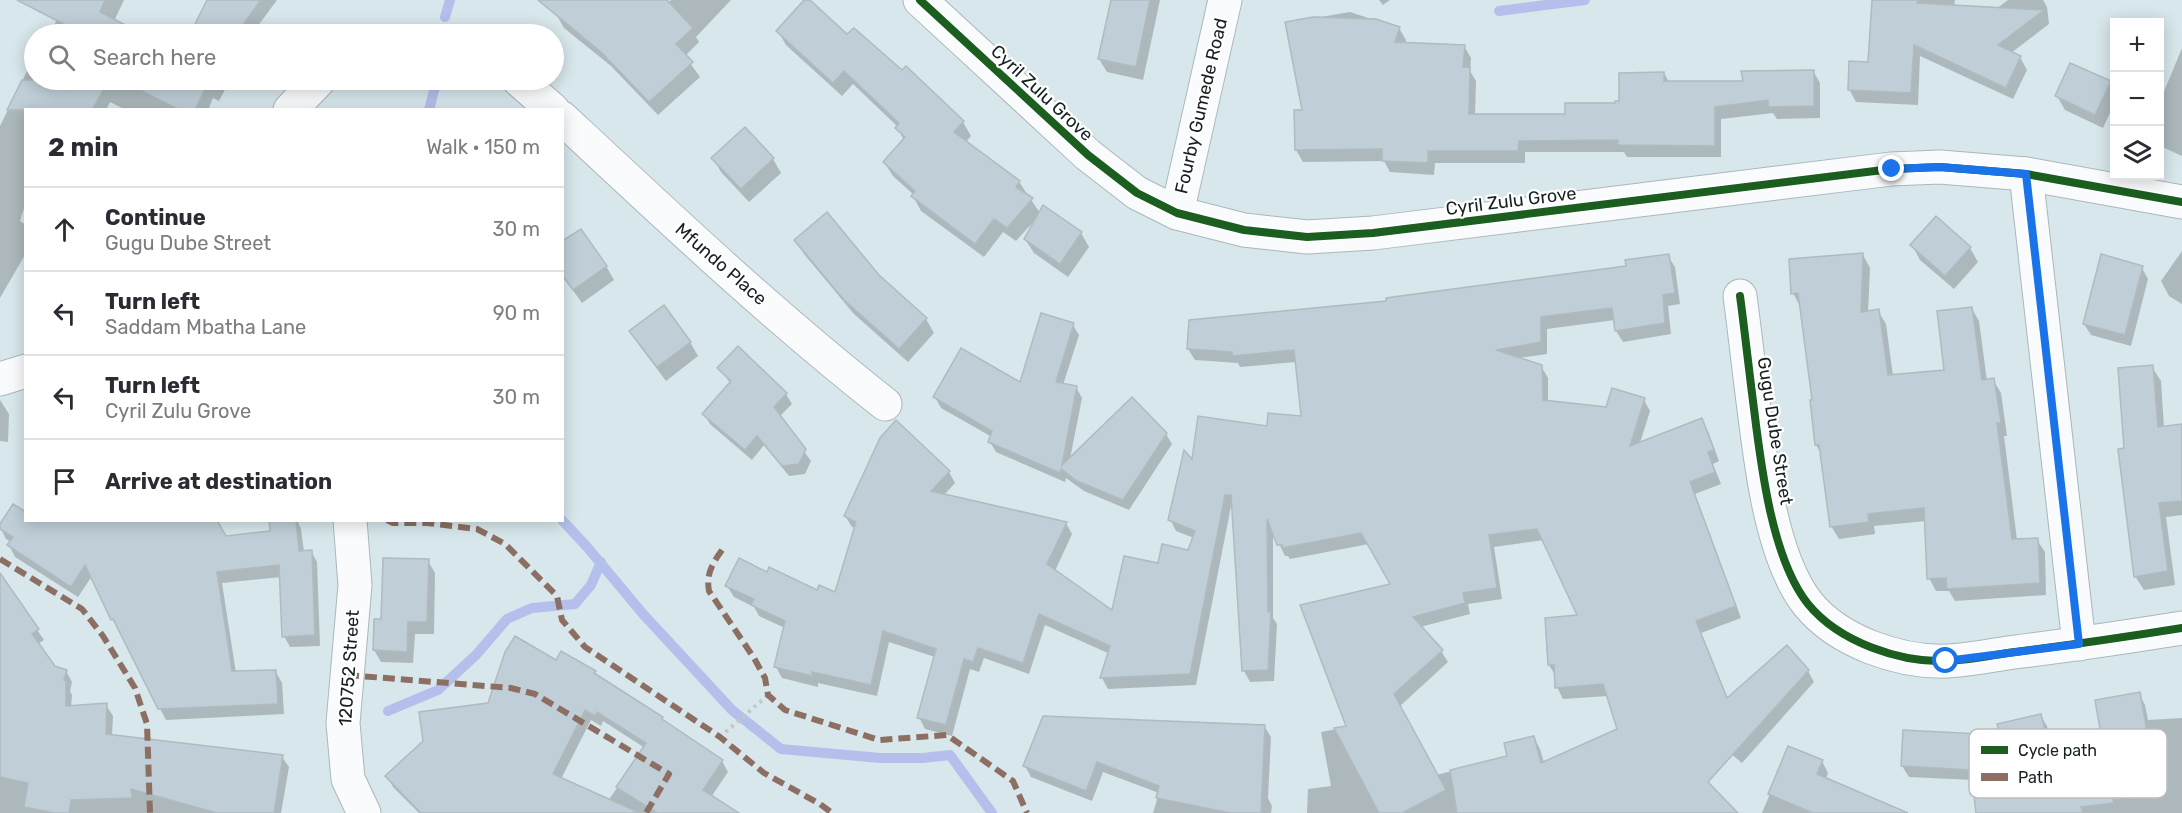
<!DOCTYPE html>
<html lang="en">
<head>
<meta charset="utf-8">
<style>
  :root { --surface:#fff; --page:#f7f7f7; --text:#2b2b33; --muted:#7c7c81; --line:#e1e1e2 }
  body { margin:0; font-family:Rubik,sans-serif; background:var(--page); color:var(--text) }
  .controls { position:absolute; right:18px; top:18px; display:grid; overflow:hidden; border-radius:0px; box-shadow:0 3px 15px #0003 }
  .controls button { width:54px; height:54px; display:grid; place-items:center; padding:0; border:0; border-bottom:2px solid var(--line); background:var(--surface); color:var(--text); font:30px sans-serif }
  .stop { position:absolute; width:18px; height:18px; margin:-14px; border:4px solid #1a73e8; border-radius:50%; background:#fff }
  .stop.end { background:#1a73e8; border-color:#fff; box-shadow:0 2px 6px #0008 }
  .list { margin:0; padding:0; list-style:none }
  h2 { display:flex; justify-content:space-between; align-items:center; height:78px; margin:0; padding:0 24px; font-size:26px }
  h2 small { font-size:20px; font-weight:400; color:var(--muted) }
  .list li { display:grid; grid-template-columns:39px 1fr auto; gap:18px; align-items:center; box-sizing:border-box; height:84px; padding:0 24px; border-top:2px solid var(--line) }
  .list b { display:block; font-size:22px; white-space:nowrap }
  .list p { margin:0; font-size:20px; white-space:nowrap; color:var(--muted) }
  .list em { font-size:20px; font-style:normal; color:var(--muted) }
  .icon { flex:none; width:33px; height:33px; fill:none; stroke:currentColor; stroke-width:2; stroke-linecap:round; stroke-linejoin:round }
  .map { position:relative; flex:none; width:2182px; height:813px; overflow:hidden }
  .search { position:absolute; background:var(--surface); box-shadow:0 3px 15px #0003; left:24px; top:24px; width:540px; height:66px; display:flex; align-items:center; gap:15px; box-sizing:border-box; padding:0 21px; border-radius:33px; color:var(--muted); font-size:22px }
  .panel { position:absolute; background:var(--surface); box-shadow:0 3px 15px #0003; left:24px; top:108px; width:540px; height:414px; border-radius:0px }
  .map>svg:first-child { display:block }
  .shadow { fill:#0003; fill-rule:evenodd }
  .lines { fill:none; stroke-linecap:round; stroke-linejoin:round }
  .stream { stroke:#b4c0eb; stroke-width:10 }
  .building { fill:#bfced7; stroke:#b0bac0; stroke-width:1.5 }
  .minor-casing { stroke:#abb7bb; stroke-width:35 }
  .path { stroke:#c2c7c9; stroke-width:4; stroke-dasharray:3 4.5; stroke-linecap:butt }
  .minor { stroke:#f9fbfc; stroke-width:33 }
  .quiet { stroke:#8d6e63; stroke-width:6; stroke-dasharray:12 6; stroke-linecap:butt }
  .cycleway-casing { stroke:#fff; stroke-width:11 }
  .cycleway { stroke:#1b5e20; stroke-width:8 }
  .route { stroke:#1a73e8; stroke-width:8 }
  .labels { text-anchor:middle; stroke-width:4.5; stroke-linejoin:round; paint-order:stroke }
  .street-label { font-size:18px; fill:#162023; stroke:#fff }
  .key { fill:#fff; stroke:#b9bcbd; stroke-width:1.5 }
  .key-label { font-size:16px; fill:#162023 }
</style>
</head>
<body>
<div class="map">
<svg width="2182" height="813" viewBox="0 0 2182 813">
  <rect width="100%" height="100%" fill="#d7e7ec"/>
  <g class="shadow">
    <polygon points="66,0 124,0 114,21 139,34 50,34"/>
    <polygon points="211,0 277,0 252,34 191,34"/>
    <polygon points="568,0 656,0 664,7 671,0 731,0 696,37 699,42 685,56 700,77 658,115 611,66 564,28 556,14"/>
    <polygon points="806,0 847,36 963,122 971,136 965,143 1019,182 1040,213 1081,233 1089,247 1068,277 1034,253 1025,239 1035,220 1016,241 1003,232 984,257 921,211 913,196 914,195 893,176 884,162 904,140 897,128 898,127 853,84 842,96 786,45 778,31"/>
    <polygon points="1112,0 1160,0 1143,80 1107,72 1099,59"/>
    <polygon points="1379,0 1390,0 1383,5"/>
    <polygon points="1893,0 1955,0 1954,7 1996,9 2008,0 2043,0 2047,7 2049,24 2011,53 2020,57 2027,70 2013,99 1920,56 1918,105 1856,102 1849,89 1869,63"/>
    <polygon points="1350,12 1399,28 1406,40 1405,44 1464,46 1471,58 1470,71 1476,81 1475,116 1566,115 1617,104 1664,73 1669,82 1744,83 1813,71 1820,83 1820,118 1777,119 1773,113 1721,119 1721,157 1627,157 1624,152 1525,152 1525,163 1435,163 1434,175 1390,172 1384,161 1303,162 1296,150 1303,111 1286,23"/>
    <polygon points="2182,48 2182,156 2160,146 2160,101"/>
    <polygon points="34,57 34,80 230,80 219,101 213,98 208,110 126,110 110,102 106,110 26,110 26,202 20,221 26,225 26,253 0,298 0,126"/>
    <polygon points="2110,82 2114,90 2114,104 2103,128 2065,110 2057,96"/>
    <polygon points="713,158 773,159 781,173 749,202 721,172"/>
    <polygon points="796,240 878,276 926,319 934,333 908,362 854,314 804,254"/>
    <polygon points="1912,245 1970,248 1978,262 1954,289 1920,260"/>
    <polygon points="2182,251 2182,304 2169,296 2161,281"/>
    <polygon points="1863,255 1870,268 1868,312 1878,311 1886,324 1893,376 1946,372 1972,309 1979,321 1987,381 1993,380 2001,393 2007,436 2004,436 2017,540 2037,540 2045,552 2046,595 1955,601 1949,591 1936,591 1929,578 1926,521 1874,526 1875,534 1839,539 1831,526 1821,453 1816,445 1814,401 1800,306 1793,293"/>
    <path d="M1668,256L1675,267L1680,304L1668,306L1671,334L1623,342L1616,331L1615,320L1547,329V354L1518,358L1541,366L1548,378V402L1607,408L1644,400L1650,411L1640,443L1702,420L1708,431L1719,461L1713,464L1721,484L1695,494L1741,618L1701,633L1728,699L1808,671L1814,682L1742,763L1717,742L1648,813H1307L1308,789L1331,786L1321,732L1348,727L1392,585L1369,544L1290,559L1288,556H1285L1273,531V618L1277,624L1274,681L1250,682L1244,671L1232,501L1196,685L1108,689L1102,678L1110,654L1045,625L1029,674L984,658L979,672L970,669L952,736L925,729L919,717L935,657L889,642L877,696L818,683V687L782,678L776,667L785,628L759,616L754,607L734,597L727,586L768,574L817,592L836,594L856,529L852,527L845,516L949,472L955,483L944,495L1066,523L1072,534L1055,571L1113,612L1159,565L1189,552L1194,538L1176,531L1170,519L1193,462L1269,428L1303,417L1296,362L1240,367L1238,363L1195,360L1188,349L1388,302L1627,268ZM1544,540L1579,617L1549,665L1556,676L1557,687L1563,699L1608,696L1619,730L1544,763L1540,749L1534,737L1509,757L1436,775L1399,707L1448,662L1441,651L1420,627L1470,614L1468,604L1502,599L1494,547Z"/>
    <polygon points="606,266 614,280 582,303 562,275"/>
    <polygon points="2142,268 2148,279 2131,346 2091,335 2084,324"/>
    <polygon points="1073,325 1079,335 1063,385 1076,387 1082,398 1070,459 1166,434 1172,444 1129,510 1084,491 1066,478 1065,482 996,452 990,442 992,437 941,408 935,397 1020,384"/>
    <polygon points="631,331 690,342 698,356 666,381 639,345"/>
    <polygon points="2152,367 2161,381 2164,428 2182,426 2182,515 2166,517 2175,585 2144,590 2135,576 2126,449"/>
    <polygon points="719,368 786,394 792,404 779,417 811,461 805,474 789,476 764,445 752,460 710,424 704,414 731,384"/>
    <polygon points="0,400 9,414 8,442 0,441"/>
    <polygon points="26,507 26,520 225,538 272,532 271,520 297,520 301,529 304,552 311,551 317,562 320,646 290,647 284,636 281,577 222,583 236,673 276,672 282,683 284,714 166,720 113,620 92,576 78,597 15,557 9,545 11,542 6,539 0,527 23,512"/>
    <polygon points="428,561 435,573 434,634 415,634 413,663 381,662 374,650"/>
    <polygon points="0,576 44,640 38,644 54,667 66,671 72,682 70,691 72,695 71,707 106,705 113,716 112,736 282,757 289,767 281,813 0,813"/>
    <path d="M556,662L595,672L598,677L662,718L665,723L722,761L728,772L711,797L736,813H419L393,787L387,776L489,704ZM591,720L601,726L603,721L645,748L608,801L561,779Z"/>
    <polygon points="2139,694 2145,705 2148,720 2182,718 2182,813 1978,813 1974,780 1909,777 1902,766 2002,737 2041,716 2047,726 2058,773 2108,766"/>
    <polygon points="1264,726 1271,737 1268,798 1272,806 1271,813 1153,813 1159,793 1103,772 1092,801 1031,777 1025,766"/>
    <polygon points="1789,748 1822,761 1828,773 1826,779 1888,813 1762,813"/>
  </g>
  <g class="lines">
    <g class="stream">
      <polyline points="1499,11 1585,0"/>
      <polyline points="445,17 450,0"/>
      <polyline points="429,110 436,83"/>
      <polyline points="562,520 588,548 643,614 732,710 781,749 880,758 923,758 950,755 992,813"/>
      <polyline points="388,711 438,690 476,655 507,619 532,608 575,604 591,585 601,562"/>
    </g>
  </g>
  <g class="building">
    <polygon points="17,0 105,0 100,12 143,34 83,34"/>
    <polygon points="207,0 261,0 236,34 190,34"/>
    <polygon points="538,0 667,0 693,28 676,44 693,62 649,102 601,52"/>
    <polygon points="804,0 810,0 847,34 854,28 902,70 906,66 964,121 954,132 1020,181 1016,187 1033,198 1007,228 994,219 975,244 911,196 915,191 883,162 905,137 895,128 899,123 844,71 833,83 776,31"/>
    <polygon points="1111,0 1150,0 1136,67 1098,59"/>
    <polygon points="1872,0 1918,0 1917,3 2044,10 1998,45 2021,56 2006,88 1914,45 1911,93 1848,90 1849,61 1868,62"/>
    <polygon points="1313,17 1376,19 1400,27 1395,42 1465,45 1463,67 1470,67 1469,114 1565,114 1565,103 1615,103 1615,101 1619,101 1619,73 1664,72 1664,81 1743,81 1741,71 1814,70 1814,106 1768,107 1768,100 1715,107 1715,146 1618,145 1618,140 1519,141 1518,151 1428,151 1428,163 1382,161 1382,149 1295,150 1294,110 1302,110 1285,22"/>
    <polygon points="2070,63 2111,81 2095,115 2055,96"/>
    <polygon points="22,80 109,80 92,110 7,110"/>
    <polygon points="120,80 217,80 212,90 206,87 195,110 180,110"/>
    <polygon points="745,127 774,158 741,189 711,158"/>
    <polygon points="1043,205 1082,232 1060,264 1024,239"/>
    <polygon points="827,212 879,275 927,318 899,349 844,300 794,240"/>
    <polygon points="1936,216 1971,247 1945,276 1910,245"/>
    <polygon points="581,229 607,266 573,290 562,275 562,241"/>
    <polygon points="1863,253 1861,312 1879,309 1888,375 1944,370 1937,311 1972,307 1982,380 1994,378 2001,423 1997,423 2012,539 2038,538 2040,583 1947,589 1946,578 1927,579 1924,508 1868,514 1869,522 1830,527 1819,445 1815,445 1810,400 1812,400 1798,293 1791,294 1789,259"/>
    <polygon points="1669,254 1675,293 1663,295 1665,323 1615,331 1612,308 1541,317 1541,342 1496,350 1542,365 1543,400 1606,407 1612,388 1645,398 1630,446 1702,418 1714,450 1708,452 1715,472 1690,482 1736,606 1696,621 1727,698 1787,645 1809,670 1708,782 1738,813 1457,813 1450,770 1507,756 1504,743 1534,736 1541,763 1617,729 1603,684 1555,688 1554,665 1548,665 1545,618 1577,615 1537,529 1489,535 1497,588 1463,593 1465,603 1413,617 1443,650 1394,694 1446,790 1402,813 1379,813 1334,728 1346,726 1300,605 1390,584 1361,533 1282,548 1282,545 1277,545 1267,519 1268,612 1271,611 1268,670 1242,671 1231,495 1225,495 1190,674 1100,678 1110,646 1039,614 1023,663 978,648 973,662 964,659 946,725 917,718 936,649 883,631 871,685 812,672 812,676 774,667 785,621 751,605 754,599 725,586 739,558 767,572 769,567 817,590 819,585 835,592 856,522 844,516 880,438 896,420 950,471 931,491 1067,522 1047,564 1112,610 1124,556 1158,563 1162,544 1188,550 1195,531 1168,520 1184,450 1192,459 1198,416 1267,426 1268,413 1301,416 1294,350 1232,356 1232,352 1187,349 1189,320 1386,301 1386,298 1626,266 1625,260"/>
    <polygon points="2101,254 2143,266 2125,335 2083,324"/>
    <polygon points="664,305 691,342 657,367 629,331"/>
    <polygon points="1041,313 1074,323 1056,382 1077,386 1062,465 1132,397 1167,433 1123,500 1077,481 1061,469 1060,473 988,442 992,431 933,397 961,348 1020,382"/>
    <polygon points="738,346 787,393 774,407 806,449 799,464 782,466 757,436 745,450 702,414 731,381 717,368"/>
    <polygon points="2153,365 2158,427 2182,424 2182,501 2159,503 2168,571 2134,577 2118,449 2124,448 2118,368"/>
    <polygon points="13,504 26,512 26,520 217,520 226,536 270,531 269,520 296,520 299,551 312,550 315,635 282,637 279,565 217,572 232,671 276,670 278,704 158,709 113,619 111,620 85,565 71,587 7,545 13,537 0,529 0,524"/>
    <polygon points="383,558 429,559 427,622 408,622 407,652 373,650 374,619 381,619"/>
    <polygon points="0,573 39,629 32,634 55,666 67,670 64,680 66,682 66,706 107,703 106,734 283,755 274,813 217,813 131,789 132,798 71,800 69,813 54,813 24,807 28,783 0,777"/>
    <polygon points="515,636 556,660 561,651 596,671 594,673 663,717 662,719 723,760 703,790 739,813 657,813 616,787 646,743 597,712 595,716 585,710 553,774 640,813 421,813 385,776 423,741 419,712 488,703 505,652"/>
    <polygon points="2140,692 2157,789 2134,791 2134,797 2113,800 2114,803 2081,807 2083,813 1976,813 1971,770 1901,766 1903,730 2000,735 1997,724 2041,714 2055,772 2106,764 2095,700"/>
    <polygon points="1043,716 1265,725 1261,813 1230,813 1156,798 1159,786 1097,762 1086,791 1023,766"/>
    <polygon points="1788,746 1823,760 1817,774 1908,813 1813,813 1768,794"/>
  </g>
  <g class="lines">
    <defs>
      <g id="minor">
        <polyline points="920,0 1088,155 1137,193 1177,213 1244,230 1307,237 1373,233 1891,169 1940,167 2026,174 2182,202"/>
        <polyline points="519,80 553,110"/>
        <polyline points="290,110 319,80"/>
        <path d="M562,118C667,216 772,315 885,404"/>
        <polyline points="2026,174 2079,644"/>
        <polyline points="1177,213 1225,0"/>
        <path d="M1740,296C1745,333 1749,371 1754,409C1761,466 1772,559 1808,604C1839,642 1900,663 1948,661C1970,660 1993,655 2015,652C2071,645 2126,637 2182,628"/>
        <polyline points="0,379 26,371"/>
        <polyline points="350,520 355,585 343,723 348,779 364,813"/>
      </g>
    </defs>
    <use href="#minor" class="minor-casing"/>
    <polyline class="path" points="720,737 768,695"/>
    <use href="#minor" class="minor"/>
    <g class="quiet">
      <polyline points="387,520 393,523 427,523 477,529 505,544 557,596 562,620 585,647 720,737 764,773 820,804 832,813"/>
      <path d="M722,550C712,564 706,574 709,591L754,658L765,678L768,695L785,710L879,740L947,735L1013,781L1027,813"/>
      <polyline points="0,559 82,609 103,636 135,688 147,724 150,813"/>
      <polyline points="347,675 511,688 535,694 669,774 646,813"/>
    </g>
    <defs>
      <g id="cycleway">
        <polyline points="920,0 1088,155 1137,193 1177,213 1244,230 1307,237 1373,233 1891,169 1940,167 2026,174 2182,202"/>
        <path d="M1740,296C1745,333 1749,371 1754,409C1761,466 1772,559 1808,604C1839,642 1900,663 1948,661C1970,660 1993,655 2015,652C2071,645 2126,637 2182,628"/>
      </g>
    </defs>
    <use href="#cycleway" class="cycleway-casing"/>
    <use href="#cycleway" class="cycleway"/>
  </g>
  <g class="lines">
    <polyline class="route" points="1892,169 1940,167 2026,174 2079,644 1946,661"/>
  </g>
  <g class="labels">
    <g class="street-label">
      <text transform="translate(1042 93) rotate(43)" y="6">Cyril Zulu Grove</text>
      <text transform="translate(1201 106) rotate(-77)" y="6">Fourby Gumede Road</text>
      <text transform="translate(1511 201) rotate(-7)" y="6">Cyril Zulu Grove</text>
      <text transform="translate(721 264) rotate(41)" y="6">Mfundo Place</text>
      <text transform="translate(1775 431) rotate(81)" y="6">Gugu Dube Street</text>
      <text transform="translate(349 668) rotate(-86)" y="6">120752 Street</text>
    </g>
  </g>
  <rect x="1969" y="729" width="198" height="69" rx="9" class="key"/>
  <rect x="1981" y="746" width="27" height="8" fill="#1b5e20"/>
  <rect x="1981" y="773" width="27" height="8" fill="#8d6e63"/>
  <g class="key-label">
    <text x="2018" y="756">Cycle path</text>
    <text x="2018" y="783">Path</text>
  </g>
</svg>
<div class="controls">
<button>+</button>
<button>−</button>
<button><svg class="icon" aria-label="layers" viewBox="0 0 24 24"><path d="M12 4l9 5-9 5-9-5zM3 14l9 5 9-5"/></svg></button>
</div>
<div class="stop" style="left:1946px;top:661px"></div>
<div class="stop end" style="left:1892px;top:169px"></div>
<div class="search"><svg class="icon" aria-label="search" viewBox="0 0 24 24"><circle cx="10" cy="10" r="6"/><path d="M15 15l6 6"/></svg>Search here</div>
<section class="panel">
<h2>2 min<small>Walk · 150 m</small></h2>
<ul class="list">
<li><svg class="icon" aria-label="ahead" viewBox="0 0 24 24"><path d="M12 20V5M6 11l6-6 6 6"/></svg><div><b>Continue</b><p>Gugu Dube Street</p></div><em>30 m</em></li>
<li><svg class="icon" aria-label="left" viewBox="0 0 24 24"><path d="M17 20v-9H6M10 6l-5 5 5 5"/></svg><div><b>Turn left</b><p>Saddam Mbatha Lane</p></div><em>90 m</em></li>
<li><svg class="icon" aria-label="left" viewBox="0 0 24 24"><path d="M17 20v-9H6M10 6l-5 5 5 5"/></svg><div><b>Turn left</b><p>Cyril Zulu Grove</p></div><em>30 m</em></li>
<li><svg class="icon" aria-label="arrive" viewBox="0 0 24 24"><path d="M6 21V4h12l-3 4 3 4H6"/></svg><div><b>Arrive at destination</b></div></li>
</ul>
</section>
</div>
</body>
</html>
